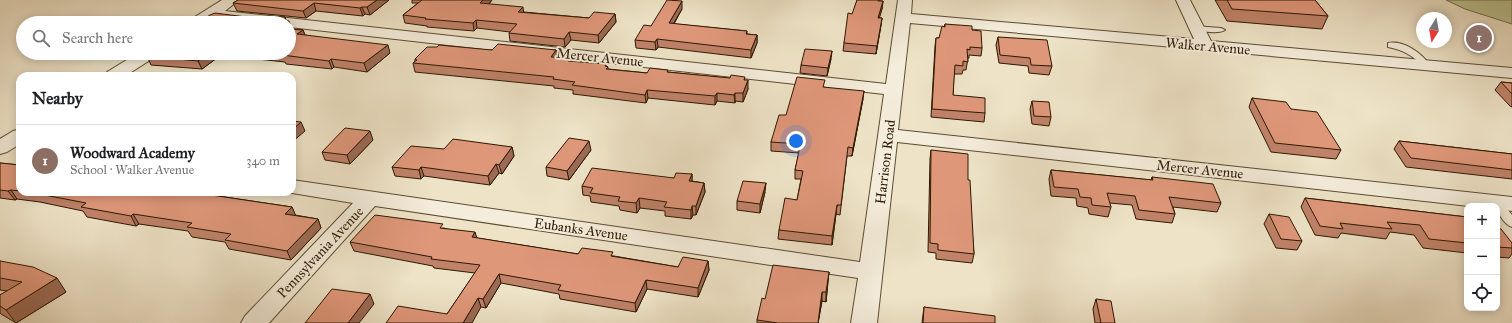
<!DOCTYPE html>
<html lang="en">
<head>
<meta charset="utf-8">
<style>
  :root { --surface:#fff; --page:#f2f2f2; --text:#202124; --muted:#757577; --line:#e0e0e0; --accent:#2563eb }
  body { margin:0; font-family:"IM FELL Great Primer",serif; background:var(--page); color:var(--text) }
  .controls { position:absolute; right:12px; bottom:12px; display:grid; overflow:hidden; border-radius:8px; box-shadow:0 2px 10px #0003 }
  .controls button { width:36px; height:36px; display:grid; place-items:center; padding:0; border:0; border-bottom:1px solid var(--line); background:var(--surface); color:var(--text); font:20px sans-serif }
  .compass { position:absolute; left:1416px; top:12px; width:36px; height:36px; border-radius:50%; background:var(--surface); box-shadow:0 2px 10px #0003; rotate:191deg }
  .you { position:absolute; left:796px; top:141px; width:14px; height:14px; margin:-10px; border:3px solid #fff; border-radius:50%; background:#1a73e8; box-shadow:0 0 0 6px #1a73e833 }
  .badge { display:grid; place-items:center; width:26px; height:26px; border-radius:50%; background:var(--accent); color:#fff; font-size:13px; font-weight:700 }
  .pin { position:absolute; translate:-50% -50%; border:2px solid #fff; box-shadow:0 1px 4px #0006 }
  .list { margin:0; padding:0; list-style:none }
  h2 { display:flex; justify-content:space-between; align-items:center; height:52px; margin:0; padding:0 16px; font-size:17px }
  h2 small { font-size:13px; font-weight:400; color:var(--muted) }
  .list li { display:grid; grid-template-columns:26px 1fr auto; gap:12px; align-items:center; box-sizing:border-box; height:72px; padding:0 16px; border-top:1px solid var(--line) }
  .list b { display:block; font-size:15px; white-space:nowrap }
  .list p { margin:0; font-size:13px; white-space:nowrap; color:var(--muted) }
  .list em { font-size:13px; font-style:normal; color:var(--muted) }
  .icon { flex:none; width:22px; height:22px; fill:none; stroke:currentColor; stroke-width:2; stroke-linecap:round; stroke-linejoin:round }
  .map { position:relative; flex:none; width:1512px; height:323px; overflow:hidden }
  .search { position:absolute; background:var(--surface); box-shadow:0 2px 10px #0003; left:16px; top:16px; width:280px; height:44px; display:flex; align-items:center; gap:10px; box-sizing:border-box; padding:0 14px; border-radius:22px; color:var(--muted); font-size:15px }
  .panel { position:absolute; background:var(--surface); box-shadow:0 2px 10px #0003; left:16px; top:72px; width:280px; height:124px; border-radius:12px }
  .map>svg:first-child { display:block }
  .green { fill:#bdc392; stroke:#756e49 }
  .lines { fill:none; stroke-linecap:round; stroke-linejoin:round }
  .service-casing { stroke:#5d4b32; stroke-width:2 }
  .minor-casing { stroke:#5d4b32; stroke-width:2 }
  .service { fill:#f4eddb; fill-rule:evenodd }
  .minor { fill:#f4eddb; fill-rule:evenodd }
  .wall { fill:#c08269; stroke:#2d1800 }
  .shaded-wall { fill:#9c6a55; stroke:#2d1800 }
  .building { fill:#df977a; stroke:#2d1800 }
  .labels { text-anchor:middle; stroke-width:4; stroke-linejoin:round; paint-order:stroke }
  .street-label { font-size:14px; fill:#2d1800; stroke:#f4eddb }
</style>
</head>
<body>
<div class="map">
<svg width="1512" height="323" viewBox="0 0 1512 323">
  <rect width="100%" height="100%" fill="#eee3c7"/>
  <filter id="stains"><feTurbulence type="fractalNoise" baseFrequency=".005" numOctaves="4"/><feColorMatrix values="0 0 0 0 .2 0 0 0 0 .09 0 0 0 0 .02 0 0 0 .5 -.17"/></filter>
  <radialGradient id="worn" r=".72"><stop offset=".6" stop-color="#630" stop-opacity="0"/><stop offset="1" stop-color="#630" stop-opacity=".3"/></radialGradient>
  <polygon class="green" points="1446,0 1512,0 1512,24 1465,9"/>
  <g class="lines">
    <defs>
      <g id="service">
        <path d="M1194,26L1221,28L1225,30C1220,34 1198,32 1193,28Z"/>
        <path d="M1388,43C1404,40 1421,53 1430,65L1429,67H1423C1413,55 1403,50 1388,47Z"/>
        <path d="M1496,199L1500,200L1512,215V227C1505,225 1497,213 1497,206H1493L1491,202Z"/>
      </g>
      <g id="minor">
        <polygon points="222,0 239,0 225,11 886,84 898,0 912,0 911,14 1194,39 1176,0 1190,0 1211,41 1512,68 1512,78 910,23 898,130 1512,197 1512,211 1497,209 1497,206 1469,206 897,142 877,323 851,323 858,278 375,206 269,323 241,323 245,316 353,203 286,192 292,192 292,180 860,262 884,94 289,27 289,23 249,23 213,19 207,23 188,23 190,20"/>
        <polygon points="138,53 157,53 155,57 125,76 104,76 107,72"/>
        <polygon points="20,129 20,144 7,152 0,154 0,139 13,131"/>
      </g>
    </defs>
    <use href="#service" class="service-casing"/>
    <use href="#minor" class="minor-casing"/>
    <use href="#service" class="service"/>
    <use href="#minor" class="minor"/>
  </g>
  <g class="wall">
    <polygon points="238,0 389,0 370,15 365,14 363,16 316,11 306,18 237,11 233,3"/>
    <polygon points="412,0 492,0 489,4 524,12 589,18 615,14 616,22 599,43 571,40 565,47 510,41 509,33 510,32 477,28 474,31 427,27 427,26 405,23 403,15 418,3 412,3"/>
    <polygon points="857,0 880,0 880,1 883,1 882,9 879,18 882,18 876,54 843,51 844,43"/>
    <polygon points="1215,0 1315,0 1328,16 1322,29 1227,21"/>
    <polygon points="682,9 674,24 747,31 747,34 757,35 757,43 751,58 658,47 656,50 636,48 635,40 651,26"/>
    <polygon points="246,17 285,17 286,20 292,29 303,30 305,35 390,53 367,72 334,67 332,69 286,64 285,62 221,55 202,69 151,65 147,56 152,53 289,53"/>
    <polygon points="945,24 972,30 982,48 981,56 969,55 969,58 968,58 966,70 963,70 962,74 954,74 953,95 985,113 984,122 931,117 935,46 936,38 939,38 944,27"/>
    <polygon points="998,37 1052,66 1049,75 1029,73 1028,66 999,63 996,45"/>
    <polygon points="492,50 556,50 557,57 570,61 606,64 606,66 608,67 608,69 647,73 668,72 745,80 748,89 743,102 735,101 735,103 717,101 715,105 648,98 646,103 573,94 573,90 554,88 554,86 415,72 413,63 415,61 415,59"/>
    <polygon points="831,59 827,76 800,73 801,65"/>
    <polygon points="1501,82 1512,83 1512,107 1510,106 1495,90"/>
    <polygon points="824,87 863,99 852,156 847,156 840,215 836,214 832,245 778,239 779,230 797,200 801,179 795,179 795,170 799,153 771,151 771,142 786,115"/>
    <polygon points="1252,98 1291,109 1341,150 1336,159 1271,152 1249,107"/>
    <polygon points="1032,101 1051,117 1049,126 1032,124 1030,109"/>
    <polygon points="373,140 350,164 325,160 322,152"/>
    <polygon points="1399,141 1512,154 1512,179 1406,167 1394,149"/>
    <polygon points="512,147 514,156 502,174 499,173 490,185 424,176 421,179 395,176 392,167"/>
    <polygon points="591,150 569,180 547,176 546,167"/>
    <polygon points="931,150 968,180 974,254 972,263 936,259 936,253 928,252 930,159"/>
    <polygon points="0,163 20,165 20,192 191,192 292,207 295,215 318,219 321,228 291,260 229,249 225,242 192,237 188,231 139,224 136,226 87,217 83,211 40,202 17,199 15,200 0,198"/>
    <polygon points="1051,170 1151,180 1152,177 1221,203 1217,212 1173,207 1175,214 1172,223 1136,219 1132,205 1109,203 1111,207 1108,217 1089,214 1088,208 1077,206 1076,198 1051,196 1049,179"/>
    <polygon points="692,174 692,181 704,183 705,192 696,215 693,215 691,219 665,216 665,211 640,208 637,213 620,210 619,206 591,202 590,196 583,195 582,186 674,178"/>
    <polygon points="765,192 760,213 737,210 737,201"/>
    <polygon points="1305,198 1467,217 1467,253 1423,248 1414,235 1390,232 1386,239 1341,233 1338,238 1315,235 1301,207"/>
    <polygon points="1269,214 1302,241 1297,250 1276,248 1264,224"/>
    <polygon points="444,228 477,238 578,254 614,256 678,267 708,261 709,270 698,297 647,289 636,312 560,299 559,294 501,283 486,308 481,307 447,314 475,273 434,268 433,266 354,251 350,242"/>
    <polygon points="1497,228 1512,243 1512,254 1509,258 1497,257"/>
    <polygon points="0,261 66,292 16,323 1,314 0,313 0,295 7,291 0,290"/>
    <polygon points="829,272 826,302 822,301 818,323 757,323 757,320 765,299"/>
    <polygon points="1096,299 1115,323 1095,323 1093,309"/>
    <polygon points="924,307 995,323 922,323"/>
  </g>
  <g class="shaded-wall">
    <polygon points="377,0 389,0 370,15 367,7"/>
    <polygon points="483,0 492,0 482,11 480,3"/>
    <polygon points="682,1 682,9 669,31 669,23"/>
    <polygon points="883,1 882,9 877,26 878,18"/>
    <polygon points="314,3 316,11 306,18 303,11"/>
    <polygon points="362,7 365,14 363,16 360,8"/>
    <polygon points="523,7 524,15 518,12"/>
    <polygon points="615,14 616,22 599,43 598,35"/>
    <polygon points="285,17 287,23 289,21 292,29 289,31 289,23 286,23"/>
    <polygon points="882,18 881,26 876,54 877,46"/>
    <polygon points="476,20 477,28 474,31 473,23"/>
    <polygon points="303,30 306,38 297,34"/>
    <polygon points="569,32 571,40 565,47 564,39"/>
    <polygon points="757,35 757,43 751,58 751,50"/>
    <polygon points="657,39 658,47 656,50 655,42"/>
    <polygon points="388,45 390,53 367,72 364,63"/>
    <polygon points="556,50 557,59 551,57"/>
    <polygon points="832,51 831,59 827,76 828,68"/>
    <polygon points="209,53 220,53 221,55 202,69 198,61"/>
    <polygon points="331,59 334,67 332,69 329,61"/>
    <polygon points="748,80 748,89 743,102 743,93"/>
    <polygon points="647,90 648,98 646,103 645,95"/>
    <polygon points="864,91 863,99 852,156 853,148"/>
    <polygon points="717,93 717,101 715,105 715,96"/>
    <polygon points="735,93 735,103 734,95"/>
    <polygon points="301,122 305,131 292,142 292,130"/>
    <polygon points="370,131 373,140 350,164 347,155"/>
    <polygon points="589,141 591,150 569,180 567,171"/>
    <polygon points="512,147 514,156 502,174 499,165"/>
    <polygon points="496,164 499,173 490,185 488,176"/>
    <polygon points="421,167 424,176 421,179 419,170"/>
    <polygon points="692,174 692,183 689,181"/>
    <polygon points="704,183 705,192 696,215 696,206"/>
    <polygon points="766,183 765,192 760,213 760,204"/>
    <polygon points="11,190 17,199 15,200 8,191"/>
    <polygon points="639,198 640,208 637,213 636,203"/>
    <polygon points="837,205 836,214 832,245 832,236"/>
    <polygon points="692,206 693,215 691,219 691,210"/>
    <polygon points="292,207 296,216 285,214"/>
    <polygon points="133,214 139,224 136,226 131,216"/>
    <polygon points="318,219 321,228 291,260 287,251"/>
    <polygon points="475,232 478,241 472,237"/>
    <polygon points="708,261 709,270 698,297 698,288"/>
    <polygon points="829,272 828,281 826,302 826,292"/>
    <polygon points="499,274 501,283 486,308 483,299"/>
    <polygon points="57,278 66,292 16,323 6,310"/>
    <polygon points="646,280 647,289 636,312 635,303"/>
    <polygon points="822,292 822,301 818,323"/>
    <polygon points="370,294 374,304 359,323 348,323"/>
    <polygon points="478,298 481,307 472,323 463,323"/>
  </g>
  <g class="building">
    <polygon points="238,0 377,0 367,7 362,7 360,8 314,3 303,11 233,3"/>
    <polygon points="422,0 483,0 480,3 523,7 518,12 589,18 594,12 615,14 598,35 569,32 564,39 509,33 517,24 476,20 473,23 425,19 426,18 403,15"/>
    <polygon points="667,0 682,1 669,23 747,31 746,34 757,35 751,50 657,39 655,42 635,40 644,25 651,26"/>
    <polygon points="857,0 878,0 878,1 883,1 878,18 882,18 877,46 844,43 848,13 852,14"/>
    <polygon points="1227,0 1315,0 1328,16 1232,9"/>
    <polygon points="215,13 246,17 285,17 285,20 289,21 287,23 197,23 210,15"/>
    <polygon points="945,24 972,26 972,30 981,31 982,48 970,47 970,50 967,49 968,62 963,61 963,66 955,65 953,95 985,98 985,113 932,109 936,38 939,38 942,26 945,27"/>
    <polygon points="289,29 303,30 297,34 388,45 364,63 331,59 329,61 282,55 284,54 276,53 289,53"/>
    <polygon points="998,37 1047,40 1052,66 1031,65 1030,58 1000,55"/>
    <polygon points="498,44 556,50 551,57 569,58 568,61 606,64 605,66 608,67 606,69 647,73 650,68 668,70 667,72 730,78 731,75 745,77 744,80 748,80 743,93 735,93 734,95 717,93 715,96 647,90 645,95 572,85 575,82 553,79 554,77 413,63 417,60 415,59 427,47 437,47 439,45 492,50"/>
    <polygon points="805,49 832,51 828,68 801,65"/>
    <polygon points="152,53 209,53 198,61 147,56"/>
    <polygon points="797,77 825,80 823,87 864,91 853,148 848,147 841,205 837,205 832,236 779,230 785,198 797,200 803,171 795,170 800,146 799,144 771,142 779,115 786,115"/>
    <polygon points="1501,82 1512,83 1512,94"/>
    <polygon points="1252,98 1286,102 1291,109 1317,112 1341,150 1275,143"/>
    <polygon points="1032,101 1049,102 1051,117 1034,116"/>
    <polygon points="292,121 301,122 292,130"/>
    <polygon points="345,128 370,131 347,155 322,152"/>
    <polygon points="569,138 589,141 567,171 546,167"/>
    <polygon points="453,139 512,147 499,165 496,164 488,176 421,167 419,170 392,167 411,146 444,149"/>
    <polygon points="1399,141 1512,154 1512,170 1411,158"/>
    <polygon points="931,150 968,154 968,180 970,180 974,254 938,250 938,244 930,243"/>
    <polygon points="0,163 20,165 20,173 18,174 20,175 17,177 20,177 20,191 11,190 8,191 0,190"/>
    <polygon points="592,168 674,178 676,173 692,174 689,181 704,183 696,206 692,206 691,210 664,207 667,202 639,198 636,203 618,201 620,197 590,193 593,188 582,186"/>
    <polygon points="1051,170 1153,180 1152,177 1213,184 1221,203 1169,197 1175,214 1139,210 1135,196 1107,193 1111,207 1092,205 1091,198 1080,197 1078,189 1054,187"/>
    <polygon points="743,181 766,183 760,204 737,201"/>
    <polygon points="29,192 191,192 292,207 285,214 318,219 287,251 225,240 231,234 187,227 192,223 133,214 131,216 81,207 86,203"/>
    <polygon points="1305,198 1467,217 1467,243 1429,239 1420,225 1387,222 1392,229 1340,223 1343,229 1320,226"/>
    <polygon points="1269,214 1289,217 1302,241 1281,239"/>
    <polygon points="375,215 443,224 440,228 475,232 472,237 578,254 582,248 613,252 611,256 678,267 683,257 708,261 698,288 646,280 635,303 558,290 561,285 499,274 483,299 478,298 463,323 386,323 398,306 447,314 480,265 431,259 432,257 350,242"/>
    <polygon points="1497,228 1501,229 1512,243 1512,248 1497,247"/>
    <polygon points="0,261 33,267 57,278 6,310 0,306 0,295 22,282 0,278"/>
    <polygon points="773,265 829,272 826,292 822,292 818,323 778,323 757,320 762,298 765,299"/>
    <polygon points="332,289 370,294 348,323 305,323"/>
    <polygon points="1096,299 1111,301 1115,323 1101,323"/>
    <polygon points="924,307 995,316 995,323 923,323"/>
  </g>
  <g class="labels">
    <g class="street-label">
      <text transform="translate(1208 46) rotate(5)" y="5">Walker Avenue</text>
      <text transform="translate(600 57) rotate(6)" y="5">Mercer Avenue</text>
      <text transform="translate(885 162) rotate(-83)" y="5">Harrison Road</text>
      <text transform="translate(1200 169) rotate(6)" y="5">Mercer Avenue</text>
      <text transform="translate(581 229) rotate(8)" y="5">Eubanks Avenue</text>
      <text transform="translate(320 252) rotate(-47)" y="5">Pennsylvania Avenue</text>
    </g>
  </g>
  <rect width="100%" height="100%" filter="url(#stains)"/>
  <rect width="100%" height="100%" fill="url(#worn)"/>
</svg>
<div class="controls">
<button>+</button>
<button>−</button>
<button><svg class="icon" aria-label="locate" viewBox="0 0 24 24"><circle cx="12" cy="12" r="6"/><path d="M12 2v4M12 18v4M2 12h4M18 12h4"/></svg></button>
</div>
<svg class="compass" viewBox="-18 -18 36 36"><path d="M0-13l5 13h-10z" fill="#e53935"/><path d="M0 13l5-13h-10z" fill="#757577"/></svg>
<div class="you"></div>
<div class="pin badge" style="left:1479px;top:38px;background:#8d6e63">1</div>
<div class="search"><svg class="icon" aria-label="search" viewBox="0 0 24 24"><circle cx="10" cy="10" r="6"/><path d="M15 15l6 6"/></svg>Search here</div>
<section class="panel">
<h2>Nearby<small></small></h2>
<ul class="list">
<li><span class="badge" style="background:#8d6e63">1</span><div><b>Woodward Academy</b><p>School · Walker Avenue</p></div><em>340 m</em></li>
</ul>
</section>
</div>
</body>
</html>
